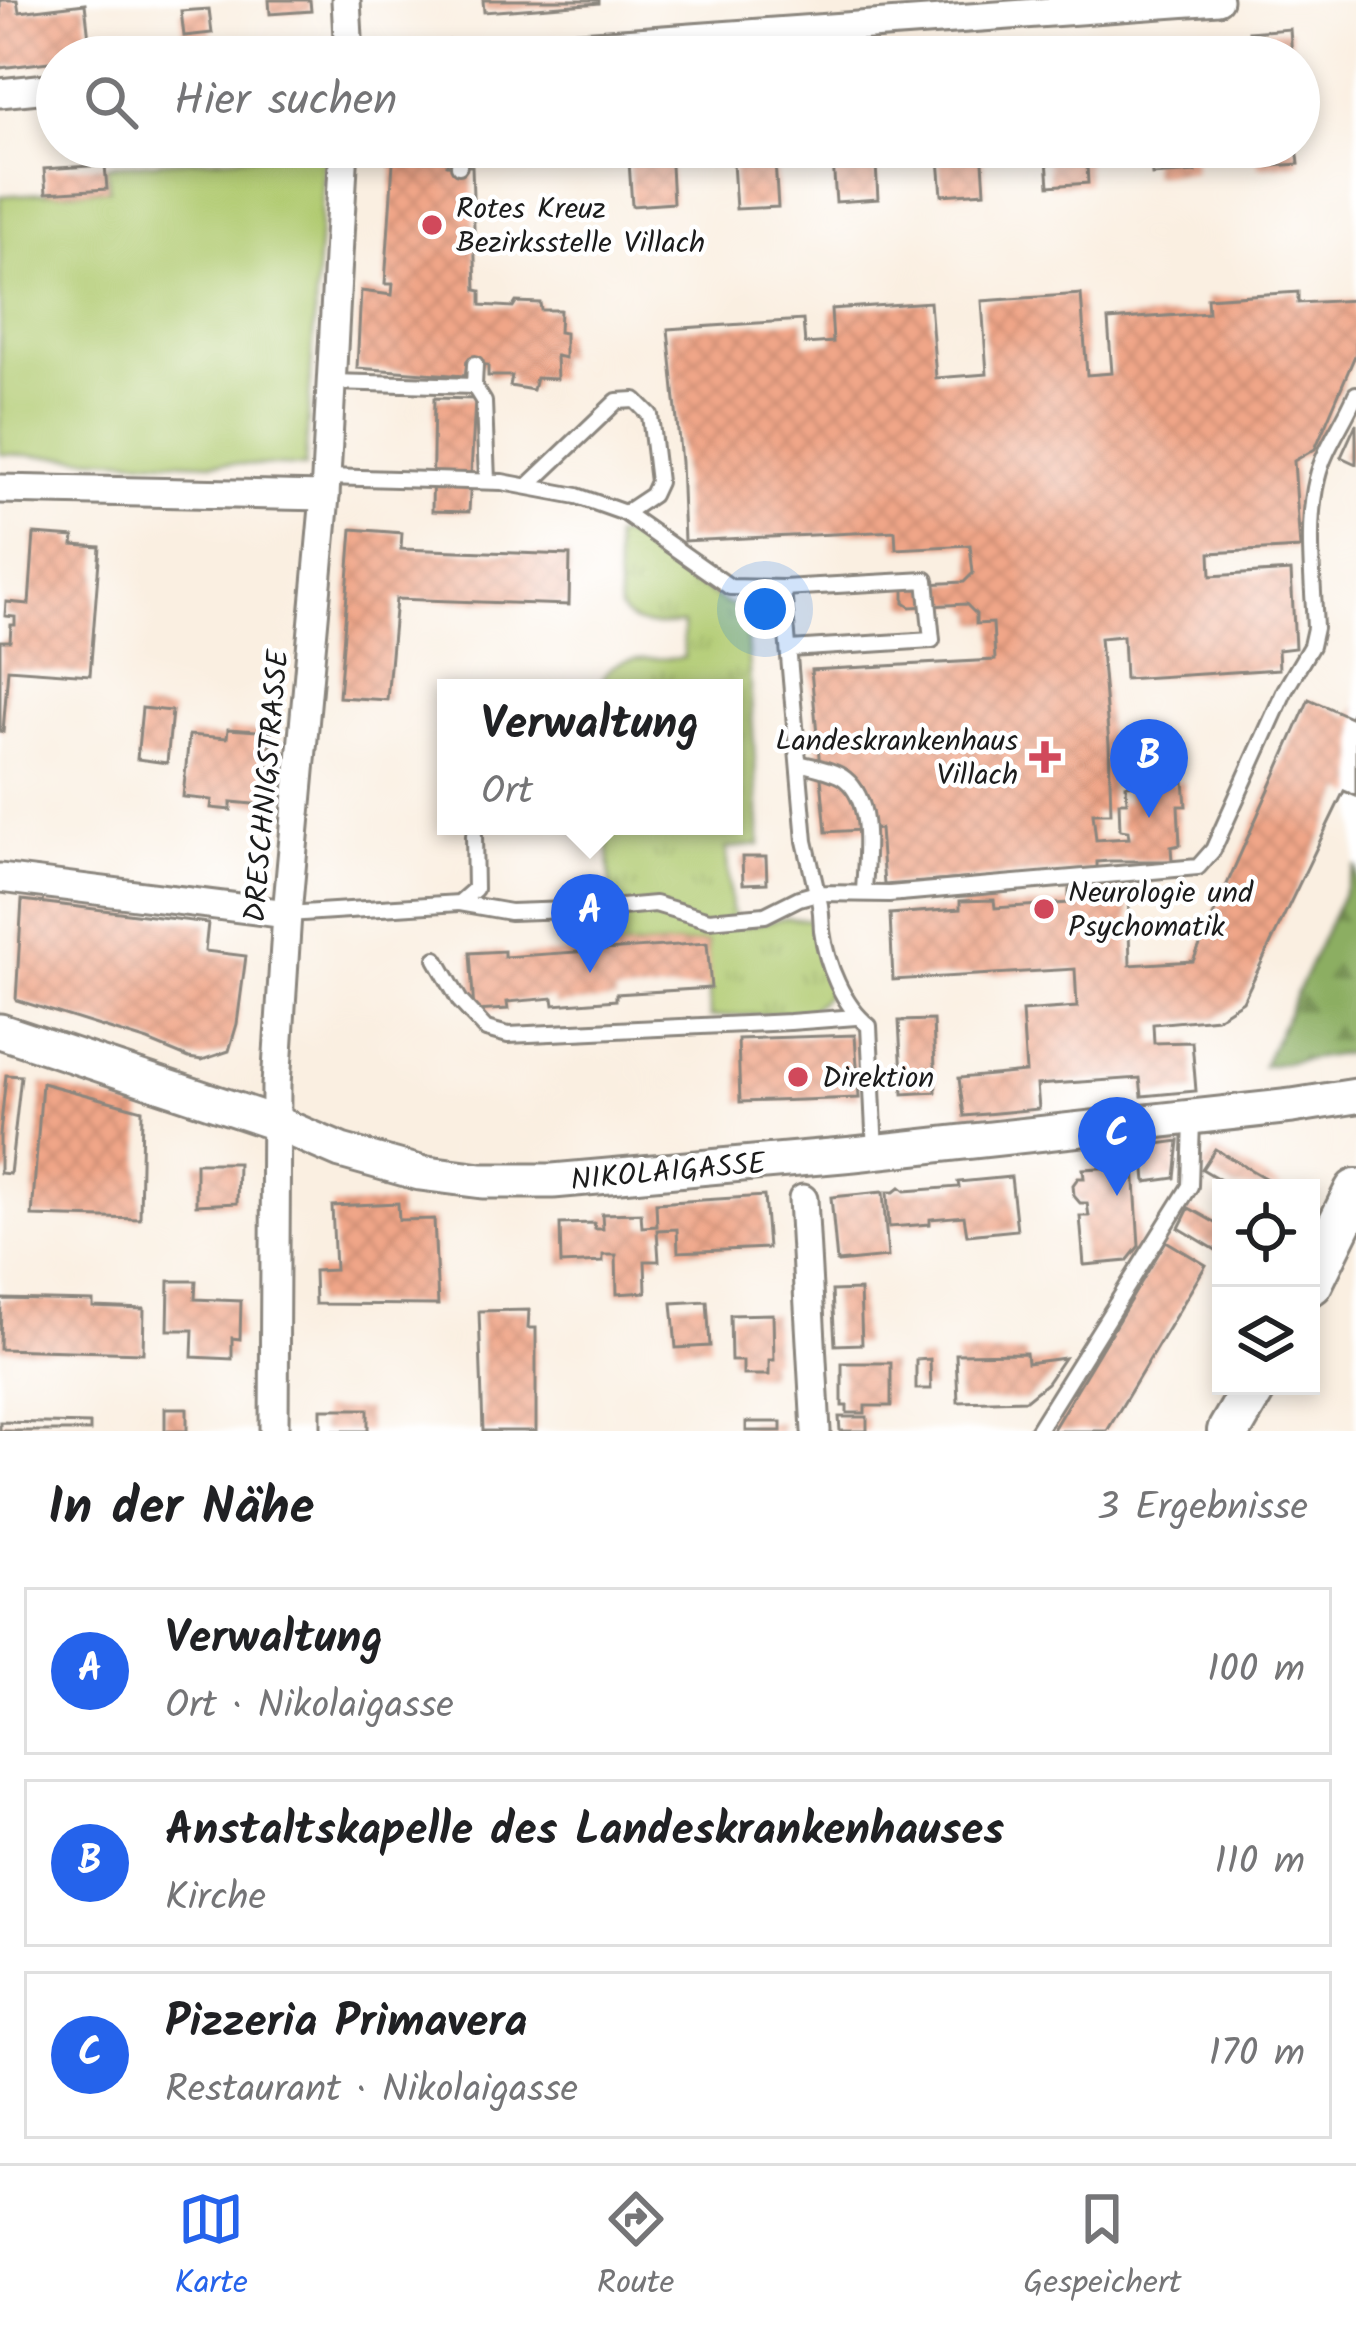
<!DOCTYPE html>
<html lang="de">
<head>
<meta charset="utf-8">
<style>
  :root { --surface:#fff; --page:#f6f6f6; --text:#202124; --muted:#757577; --line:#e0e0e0; --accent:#2563eb }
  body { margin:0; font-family:Kalam,sans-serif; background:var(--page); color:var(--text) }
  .controls { position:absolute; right:36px; bottom:36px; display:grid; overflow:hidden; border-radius:0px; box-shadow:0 6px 18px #0003 }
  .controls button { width:108px; height:108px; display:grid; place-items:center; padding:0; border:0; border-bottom:3px solid var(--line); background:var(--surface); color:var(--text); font:60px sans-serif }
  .you { position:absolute; left:765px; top:609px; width:42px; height:42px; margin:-30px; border:9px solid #fff; border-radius:50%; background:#1a73e8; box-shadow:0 0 0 18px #1a73e833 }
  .badge { display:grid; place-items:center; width:78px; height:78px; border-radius:50%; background:var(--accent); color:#fff; font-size:39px; font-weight:700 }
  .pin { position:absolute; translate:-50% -99px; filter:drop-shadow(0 3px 6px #0008) }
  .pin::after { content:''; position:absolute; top:63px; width:42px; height:36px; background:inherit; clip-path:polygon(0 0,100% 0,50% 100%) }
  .popup { position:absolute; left:437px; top:679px; width:306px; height:156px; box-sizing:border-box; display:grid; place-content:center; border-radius:0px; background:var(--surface); filter:drop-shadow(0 3px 9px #0005); font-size:39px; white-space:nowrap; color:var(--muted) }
  .popup b { font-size:45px; color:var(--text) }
  .popup::after { content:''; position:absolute; left:50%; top:100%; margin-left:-24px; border:24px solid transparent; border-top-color:var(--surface) }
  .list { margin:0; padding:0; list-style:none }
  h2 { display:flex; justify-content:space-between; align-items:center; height:156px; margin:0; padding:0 48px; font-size:51px }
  h2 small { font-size:39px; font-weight:400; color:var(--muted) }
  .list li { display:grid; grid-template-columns:78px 1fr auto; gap:36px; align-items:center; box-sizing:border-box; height:168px; margin:0 24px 24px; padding:0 24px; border:3px solid var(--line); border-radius:0px }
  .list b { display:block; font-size:45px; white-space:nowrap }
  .list p { margin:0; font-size:39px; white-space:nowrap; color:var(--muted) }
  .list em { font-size:39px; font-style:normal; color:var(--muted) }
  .icon { flex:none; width:66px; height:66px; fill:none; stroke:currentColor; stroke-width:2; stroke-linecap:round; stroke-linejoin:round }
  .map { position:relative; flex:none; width:1356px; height:1431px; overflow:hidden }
  .search { position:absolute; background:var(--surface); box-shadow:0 6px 18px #0003; left:36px; right:36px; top:36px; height:132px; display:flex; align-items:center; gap:30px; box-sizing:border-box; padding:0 42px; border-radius:66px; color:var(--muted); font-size:45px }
  .sheet { height:732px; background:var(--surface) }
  nav { display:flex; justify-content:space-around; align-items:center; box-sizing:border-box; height:168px; border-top:3px solid var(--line); background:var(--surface); font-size:33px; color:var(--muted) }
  nav a { display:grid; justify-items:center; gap:6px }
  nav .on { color:var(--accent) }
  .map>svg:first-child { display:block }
  .green { fill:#b0ca70; stroke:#667346; stroke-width:3 }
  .forest { fill:url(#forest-firs); stroke:#54653f; stroke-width:3 }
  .park { fill:url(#park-tufts); stroke:#667346; stroke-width:3 }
  .building { fill:url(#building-cross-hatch) }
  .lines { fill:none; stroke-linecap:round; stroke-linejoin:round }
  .service-casing { stroke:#8b867e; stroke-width:20 }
  .minor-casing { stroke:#8b867e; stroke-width:33 }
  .tertiary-casing { stroke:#8b867e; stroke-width:39 }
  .primary-casing { stroke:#8b867e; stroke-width:48 }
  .service { stroke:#fff; stroke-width:14 }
  .minor { stroke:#fff; stroke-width:27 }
  .tertiary { stroke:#fff; stroke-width:33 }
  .primary { stroke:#fff; stroke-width:42 }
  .poi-dot { fill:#d1495b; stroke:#fff; stroke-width:4.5 }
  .labels { text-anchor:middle; stroke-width:9; stroke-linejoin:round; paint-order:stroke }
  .poi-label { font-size:30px; fill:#1c1c1c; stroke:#fff; text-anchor:start }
  .street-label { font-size:30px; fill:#1c1c1c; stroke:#fff }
</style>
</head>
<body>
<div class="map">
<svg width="1356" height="1431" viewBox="0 0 1356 1431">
  <defs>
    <pattern id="forest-firs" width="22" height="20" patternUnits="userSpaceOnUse" patternTransform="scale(3)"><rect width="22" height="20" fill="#8cae62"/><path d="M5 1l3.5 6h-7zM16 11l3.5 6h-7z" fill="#728d50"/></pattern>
    <pattern id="park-tufts" width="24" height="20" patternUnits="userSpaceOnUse" patternTransform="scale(3)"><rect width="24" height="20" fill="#b0ca70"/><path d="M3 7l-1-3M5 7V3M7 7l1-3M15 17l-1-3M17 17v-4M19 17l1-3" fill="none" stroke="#97ad60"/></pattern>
    <pattern id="building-cross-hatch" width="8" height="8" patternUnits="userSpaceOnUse" patternTransform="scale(3)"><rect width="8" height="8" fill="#f0a688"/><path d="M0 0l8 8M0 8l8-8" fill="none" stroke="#cd8e75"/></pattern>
  </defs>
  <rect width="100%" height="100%" fill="#fff"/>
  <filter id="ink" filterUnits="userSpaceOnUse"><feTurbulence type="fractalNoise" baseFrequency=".00833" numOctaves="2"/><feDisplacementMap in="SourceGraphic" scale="24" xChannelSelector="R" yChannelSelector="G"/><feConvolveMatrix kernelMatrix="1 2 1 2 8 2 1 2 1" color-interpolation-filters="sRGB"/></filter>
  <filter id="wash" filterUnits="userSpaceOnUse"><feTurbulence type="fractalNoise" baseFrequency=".004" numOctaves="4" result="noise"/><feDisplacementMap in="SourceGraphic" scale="48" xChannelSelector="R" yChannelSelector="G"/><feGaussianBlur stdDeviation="2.7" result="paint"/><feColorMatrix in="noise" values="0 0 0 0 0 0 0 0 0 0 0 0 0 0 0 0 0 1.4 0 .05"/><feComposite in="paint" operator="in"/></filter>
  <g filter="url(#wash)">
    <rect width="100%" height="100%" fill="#faefe1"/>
    <polygon class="green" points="325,151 305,467 0,454 0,196 109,189 107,166"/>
    <polygon class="forest" points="1356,865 1356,1052 1263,1066"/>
    <path class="park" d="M618,535L627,536L726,604L745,608L760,845L726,848L731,909L742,927L784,918L814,920L830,975L827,995L808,1012L710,1017L707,943L613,949L607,826H734V688H601C605,649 655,661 684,658L683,624C660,625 635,630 620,610L614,537Z"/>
    <g id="blocks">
      <g class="building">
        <polygon points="0,0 17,0 19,12 85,4 91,56 57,57 57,61 0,68"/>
        <polygon points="269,0 310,0 311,11 270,14"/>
        <polygon points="483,0 599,0 599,3 484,12"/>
        <polygon points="209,9 212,33 184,36 181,11"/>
        <polygon points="1290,29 1292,57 1251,57 1249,32"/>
        <polygon points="1186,38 1187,57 1144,57 1143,41"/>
        <polygon points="1079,45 1080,57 1039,57 1039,48"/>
        <polygon points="372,147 448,147 447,165 472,166 476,290 481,291 481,305 513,307 516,302 540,303 541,310 560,310 559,332 565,333 565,358 556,356 557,379 536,378 533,390 510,386 512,376 488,376 488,365 467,363 465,376 357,368 361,291 392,295 393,284 385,284 393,163 371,159"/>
        <polygon points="488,147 505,147 506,162 489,163"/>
        <polygon points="628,147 670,147 673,203 632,206"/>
        <polygon points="732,147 774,147 778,207 736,209"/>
        <polygon points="832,147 875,147 878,199 836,202"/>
        <polygon points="938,147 982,147 985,192 942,195"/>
        <polygon points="1046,147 1086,147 1088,183 1049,186"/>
        <polygon points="1150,147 1193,147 1195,172 1152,175"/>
        <polygon points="1257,147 1297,147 1299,164 1258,167"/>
        <polygon points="105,165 107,189 46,193 44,169"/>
        <polygon points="1298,292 1298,303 1356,300 1356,353 1315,449 1294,461 1300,548 1210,553 1211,576 1291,571 1295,648 1278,650 1279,669 1125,679 1123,636 1100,638 1109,744 1111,813 1093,813 1096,840 1129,838 1128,831 1120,830 1119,802 1127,802 1126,785 1184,781 1186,806 1178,806 1180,845 1171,847 1172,861 1110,861 1097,862 1097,869 884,885 880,829 826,832 811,670 995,660 993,623 976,624 976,614 966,604 910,607 904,603 904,590 907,585 964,582 973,573 970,545 896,549 895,531 684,541 681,462 668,329 803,320 805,344 833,342 831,309 930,302 936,378 987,374 982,301 1081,294 1087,375 1112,373 1108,320 1208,313 1207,298"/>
        <polygon points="434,398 475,399 469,512 432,511"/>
        <polygon points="1356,424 1356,464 1341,457"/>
        <polygon points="352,529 402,533 401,549 570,555 569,605 396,599 387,700 339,697"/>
        <polygon points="34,534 74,537 73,545 100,547 90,675 8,669 3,732 0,731 0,641 10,641 11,625 15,625 15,617 5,616 6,602 29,604"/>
        <polygon points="1309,699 1350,717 1356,705 1356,796 1344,791 1243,1001 1217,1018 1153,1024 1154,1043 1192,1042 1196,1091 1142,1096 1140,1078 1037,1085 1039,1109 964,1116 959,1078 1026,1072 1022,1011 1077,1007 1075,969 893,980 890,914 960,909 960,901 994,900 995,908 1069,903 1069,890 1128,888 1130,965 1193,961"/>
        <polygon points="142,708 172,711 167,763 137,759"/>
        <polygon points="228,729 271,732 264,805 231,802 231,810 211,808 212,800 183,797 189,735 227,738"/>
        <polygon points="742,857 766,857 767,883 743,884"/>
        <polygon points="22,900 208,923 205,951 246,956 237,1024 229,1051 202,1060 189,1058 148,1041 16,1000"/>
        <polygon points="707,943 711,988 616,994 616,1000 554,1005 553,998 507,1002 508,1009 474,1011 470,953 504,951 504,957"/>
        <polygon points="933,1020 936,1092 903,1094 899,1021"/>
        <polygon points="855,1035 859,1098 740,1102 738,1039"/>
        <polygon points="6,1075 21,1076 10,1174 0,1173 0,1134"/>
        <polygon points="42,1083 142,1110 140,1219 32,1216"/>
        <polygon points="1179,1141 1175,1178 1146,1182 1143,1146"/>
        <polygon points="1215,1149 1282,1188 1234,1188 1202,1169"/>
        <polygon points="196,1163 238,1163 237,1203 196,1205"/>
        <polygon points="1134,1166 1139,1246 1127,1261 1084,1265 1080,1216 1089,1216 1087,1203 1080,1203 1074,1196 1073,1185 1078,1178 1084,1178 1083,1169"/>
        <polygon points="1011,1177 1017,1230 967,1235 964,1216 930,1219 930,1224 889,1227 887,1192 894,1192 900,1187 905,1191 959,1187 958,1182"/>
        <polygon points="883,1192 888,1257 837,1262 831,1197"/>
        <polygon points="764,1196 768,1248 678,1252 677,1229 657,1230 659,1261 645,1261 646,1292 617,1294 616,1255 603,1255 603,1262 561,1264 560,1224 594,1223 595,1229 603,1229 602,1214 641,1213 642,1227 657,1226 656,1203"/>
        <polygon points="398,1203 399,1220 434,1219 438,1305 315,1304 314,1271 335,1270 332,1206"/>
        <polygon points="1189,1208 1221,1226 1221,1253 1179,1228"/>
        <polygon points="1166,1241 1206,1265 1107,1431 1052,1431"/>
        <polygon points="169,1281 196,1281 195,1299 241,1301 240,1339 232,1338 232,1359 192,1357 193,1330 168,1330"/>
        <polygon points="860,1290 862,1344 835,1345 832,1291"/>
        <polygon points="1,1299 93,1301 93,1307 144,1309 143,1353 0,1349"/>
        <polygon points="707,1301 710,1346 676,1348 672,1303"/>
        <polygon points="529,1310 528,1328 536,1328 536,1431 483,1431 479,1311"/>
        <polygon points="773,1314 774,1360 769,1360 769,1375 743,1375 743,1361 731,1361 730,1315"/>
        <polygon points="1026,1353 1027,1363 1064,1358 1047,1383 1026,1400 958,1402 956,1354"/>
        <polygon points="930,1359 931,1389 916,1389 916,1360"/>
        <polygon points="842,1363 891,1363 891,1406 865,1406 865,1413 847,1413 847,1406 842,1406"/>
        <rect x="165" y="1408" width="22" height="23"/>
        <rect x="321" y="1409" width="47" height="22"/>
        <polygon points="839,1417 867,1417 867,1431 840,1431"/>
        <polygon points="0,1422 90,1424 90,1431 0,1431"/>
        <rect x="746" y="1422" width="35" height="9"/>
      </g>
    </g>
  </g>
  <g filter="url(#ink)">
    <use href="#blocks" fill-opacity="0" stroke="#8b867e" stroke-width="3"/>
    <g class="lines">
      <defs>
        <g id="service">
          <polyline points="459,166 460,147"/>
          <polyline points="332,382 474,386 475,364"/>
          <polyline points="474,386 484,402 487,481"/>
          <polyline points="326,477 502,482 577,496 625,513 730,587 783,588 926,580 932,640 790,649"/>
          <polyline points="528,486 617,401 635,400 650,415 658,482 652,495 625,513"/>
          <path d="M783,588L805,841L817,893L889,894L1198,867L1213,850L1285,690L1311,646L1315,628C1313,582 1306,523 1317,479C1324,448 1344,423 1356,394"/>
          <path d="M799,763C813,767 834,770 845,779C875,803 865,859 864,893"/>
          <path d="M459,903L510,912L599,909L655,904L709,920L765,915L799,898L817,893C822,906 821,918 822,931C826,963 843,1006 869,1026L875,1152"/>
          <polyline points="287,914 459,903 475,889 474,835"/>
          <polyline points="436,959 460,1001 486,1029 508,1035 790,1022 856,1017"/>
          <polyline points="1037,1431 1190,1186 1192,1120"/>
        </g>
        <g id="minor">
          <polyline points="346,0 349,57"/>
          <polyline points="428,57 1218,0"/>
          <polyline points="0,93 57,87"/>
          <polyline points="0,489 325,496"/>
          <polyline points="0,878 287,914"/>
          <polyline points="803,1199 816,1431"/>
          <polyline points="274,1431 276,1085 287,914 325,496 344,147"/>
        </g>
        <polyline id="tertiary" points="0,1031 276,1123 341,1151 420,1173 482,1181 553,1181 854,1154 1292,1106 1356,1096"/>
        <g id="primary">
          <polyline points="1311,1283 1356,1191"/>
          <polyline points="1229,1431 1255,1386"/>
        </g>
      </defs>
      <use href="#service" class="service-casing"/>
      <use href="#minor" class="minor-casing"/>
      <use href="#tertiary" class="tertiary-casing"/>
      <use href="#primary" class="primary-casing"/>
      <use href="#service" class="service"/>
      <use href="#minor" class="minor"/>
      <use href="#tertiary" class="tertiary"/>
      <use href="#primary" class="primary"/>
    </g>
  </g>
  <g class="poi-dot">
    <circle cx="432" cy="225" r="12"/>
    <path d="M1039 739h12v12h12v12h-12v12h-12v-12h-12v-12h12z"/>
    <circle cx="1044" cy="909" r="12"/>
    <circle cx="798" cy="1077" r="12"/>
  </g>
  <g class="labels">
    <g class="poi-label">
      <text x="456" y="218">Rotes Kreuz<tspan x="456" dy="34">Bezirksstelle Villach</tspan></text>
      <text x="1018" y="750" text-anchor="end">Landeskrankenhaus<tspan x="1018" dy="34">Villach</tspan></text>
      <text x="1068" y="902">Neurologie und<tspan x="1068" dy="34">Psychomatik</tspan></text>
      <text x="822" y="1087">Direktion</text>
    </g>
    <g class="street-label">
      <text transform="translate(266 786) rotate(-85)" y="10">DRESCHNIGSTRASSE</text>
      <text transform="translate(668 1171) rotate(-5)" y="10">NIKOLAIGASSE</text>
    </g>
  </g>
</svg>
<div class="controls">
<button><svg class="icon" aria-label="locate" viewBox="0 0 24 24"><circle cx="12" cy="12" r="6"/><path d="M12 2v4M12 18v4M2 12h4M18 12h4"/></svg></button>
<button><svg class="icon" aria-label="layers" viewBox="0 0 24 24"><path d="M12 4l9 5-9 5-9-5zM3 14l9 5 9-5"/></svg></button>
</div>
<div class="you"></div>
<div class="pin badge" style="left:590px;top:973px">A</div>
<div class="popup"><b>Verwaltung</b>Ort</div>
<div class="pin badge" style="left:1149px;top:818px">B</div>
<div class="pin badge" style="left:1117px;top:1196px">C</div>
<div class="search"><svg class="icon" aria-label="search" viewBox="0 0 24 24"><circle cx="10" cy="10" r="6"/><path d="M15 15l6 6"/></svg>Hier suchen</div>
</div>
<section class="sheet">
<h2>In der Nähe<small>3 Ergebnisse</small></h2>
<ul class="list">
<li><span class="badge">A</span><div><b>Verwaltung</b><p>Ort · Nikolaigasse</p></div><em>100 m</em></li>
<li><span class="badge">B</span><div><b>Anstaltskapelle des Landeskrankenhauses</b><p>Kirche</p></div><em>110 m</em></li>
<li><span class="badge">C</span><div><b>Pizzeria Primavera</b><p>Restaurant · Nikolaigasse</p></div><em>170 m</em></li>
</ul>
</section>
<nav>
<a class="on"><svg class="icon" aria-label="map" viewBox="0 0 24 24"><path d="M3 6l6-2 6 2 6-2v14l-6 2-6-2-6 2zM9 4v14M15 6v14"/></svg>Karte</a>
<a><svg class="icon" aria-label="directions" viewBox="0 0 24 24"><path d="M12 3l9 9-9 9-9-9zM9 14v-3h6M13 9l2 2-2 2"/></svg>Route</a>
<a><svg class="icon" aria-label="saved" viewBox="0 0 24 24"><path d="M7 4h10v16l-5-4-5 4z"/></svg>Gespeichert</a>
</nav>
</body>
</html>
